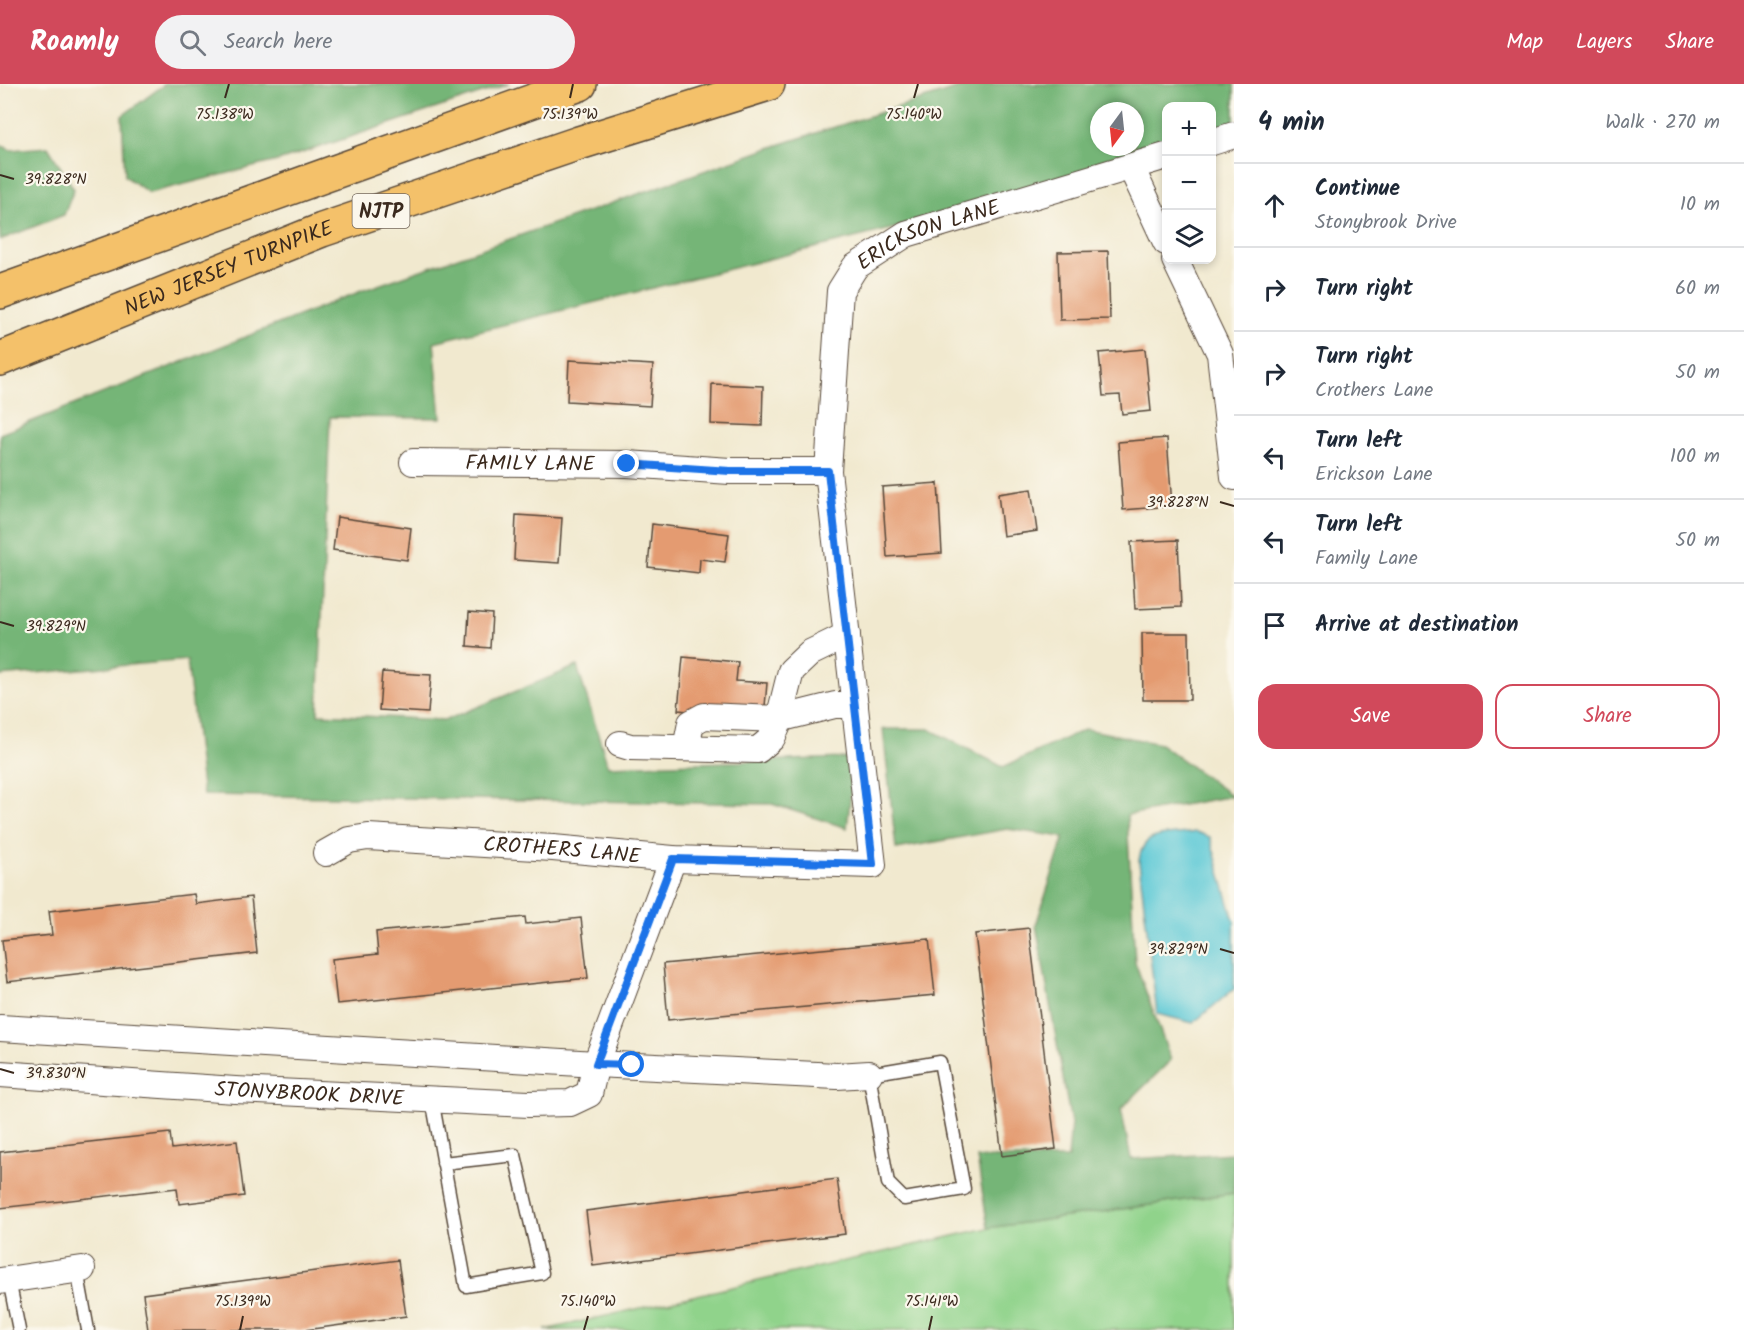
<!DOCTYPE html>
<html lang="en">
<head>
<meta charset="utf-8">
<style>
  :root { --surface:#fff; --page:#f2f2f3; --text:#1f2937; --muted:#747a83; --line:#e0e1e3; --accent:#d1495b }
  body { margin:0; font-family:Kalam,sans-serif; background:var(--page); color:var(--text) }
  .controls { position:absolute; right:18px; top:18px; display:grid; overflow:hidden; border-radius:12px; box-shadow:0 3px 9px #0003 }
  .controls button { width:54px; height:54px; display:grid; place-items:center; padding:0; border:0; border-bottom:2px solid var(--line); background:var(--surface); color:var(--text); font:30px sans-serif }
  .compass { position:absolute; left:1090px; top:18px; width:54px; height:54px; border-radius:50%; background:var(--surface); box-shadow:0 3px 9px #0003; rotate:195deg }
  .stop { position:absolute; width:18px; height:18px; margin:-14px; border:4px solid #1a73e8; border-radius:50%; background:#fff }
  .stop.end { background:#1a73e8; border-color:#fff; box-shadow:0 2px 6px #0008 }
  .list { margin:0; padding:0; list-style:none }
  h2 { display:flex; justify-content:space-between; align-items:center; height:78px; margin:0; padding:0 24px; font-size:26px }
  h2 small { font-size:20px; font-weight:400; color:var(--muted) }
  .list li { display:grid; grid-template-columns:39px 1fr auto; gap:18px; align-items:center; box-sizing:border-box; height:84px; padding:0 24px; border-top:2px solid var(--line) }
  .list b { display:block; font-size:22px; white-space:nowrap }
  .list p { margin:0; font-size:20px; white-space:nowrap; color:var(--muted) }
  .list em { font-size:20px; font-style:normal; color:var(--muted) }
  .actions { display:flex; gap:12px; padding:18px 24px }
  .actions a { flex:1; padding:14px 0; border:2px solid var(--accent); border-radius:18px; text-align:center; font-size:21px; color:var(--accent) }
  .actions .main { background:var(--accent); color:#fff }
  .icon { flex:none; width:33px; height:33px; fill:none; stroke:currentColor; stroke-width:2; stroke-linecap:round; stroke-linejoin:round }
  .map { position:relative; flex:none; width:1234px; height:1246px; overflow:hidden }
  header { display:flex; align-items:center; gap:36px; box-sizing:border-box; height:84px; padding:0 30px; background:var(--accent); color:#fff }
  header strong { font-size:28px }
  nav { display:flex; gap:33px; margin-inline-start:auto; font-size:21px }
  .search { width:420px; height:54px; background:var(--page); display:flex; align-items:center; gap:15px; box-sizing:border-box; padding:0 21px; border-radius:33px; color:var(--muted); font-size:22px }
  main { display:flex }
  aside { flex:1; background:var(--surface) }
  .map>svg:first-child { display:block }
  .green { fill:#90d38b; stroke:#667e54; stroke-width:1.5 }
  .forest { fill:#74b577; stroke:#58704a; stroke-width:1.5; fill-rule:evenodd }
  .water { fill:#5dc9d6; stroke:#4c7a7a; stroke-width:1.5 }
  .building { fill:#e49b71 }
  .lines { fill:none; stroke-linecap:round; stroke-linejoin:round }
  .lane-casing { stroke:#564739; stroke-width:15 }
  .street-casing { stroke:#564739; stroke-width:28 }
  .highway-casing { stroke:#564739; stroke-width:36 }
  .lane { stroke:#fff; stroke-width:12 }
  .street { stroke:#fff; stroke-width:26 }
  .highway { stroke:#f4c16b; stroke-width:33 }
  .route { stroke:#1a73e8; stroke-width:8 }
  .ticks { fill:none; stroke:#3b2a1e; stroke-width:2 }
  .labels { text-anchor:middle; stroke-width:4.5; stroke-linejoin:round; paint-order:stroke }
  .shield { fill:#fbf7ec; stroke:#75685c; stroke-width:1.5 }
  .shield-label { font-size:20px; font-weight:bold; fill:#3b2a1e }
  .street-label { font-size:21px; fill:#3b2a1e; stroke:#fbf7ec }
  .ticks-label { font-size:15px; text-anchor:middle; fill:#3b2a1e; stroke:#fbf7ec; stroke-width:4.5; stroke-linejoin:round; paint-order:stroke }
</style>
</head>
<body>
<header>
<strong>Roamly</strong>
<div class="search"><svg class="icon" aria-label="search" viewBox="0 0 24 24"><circle cx="10" cy="10" r="6"/><path d="M15 15l6 6"/></svg>Search here</div>
<nav><a>Map</a><a>Layers</a><a>Share</a></nav>
</header>
<main>
<div class="map">
<svg width="1234" height="1246" viewBox="0 0 1234 1246">
  <rect width="100%" height="100%" fill="#fbf7ec"/>
  <filter id="ink" filterUnits="userSpaceOnUse"><feTurbulence type="fractalNoise" baseFrequency=".0167" numOctaves="2"/><feDisplacementMap in="SourceGraphic" scale="12" xChannelSelector="R" yChannelSelector="G"/><feConvolveMatrix kernelMatrix="1 2 1 2 8 2 1 2 1" color-interpolation-filters="sRGB"/></filter>
  <filter id="wash" filterUnits="userSpaceOnUse"><feTurbulence type="fractalNoise" baseFrequency=".008" numOctaves="4" result="noise"/><feDisplacementMap in="SourceGraphic" scale="24" xChannelSelector="R" yChannelSelector="G"/><feGaussianBlur stdDeviation="1.35" result="paint"/><feColorMatrix in="noise" values="0 0 0 0 0 0 0 0 0 0 0 0 0 0 0 0 0 1.4 0 .05"/><feComposite in="paint" operator="in"/></filter>
  <g filter="url(#wash)">
    <rect width="100%" height="100%" fill="#f1e9cf"/>
    <polygon class="green" points="1234,1109 1234,1246 545,1246 988,1144"/>
    <g class="forest">
      <polygon points="165,0 509,0 281,76 149,109 125,92 122,32"/>
      <path d="M971,0H1234V57L1212,56V22H1166V68L988,121L434,258L441,334L330,333L318,630L446,636L577,582L608,682L846,674L851,708L847,744L772,720L203,711L187,576L0,592V350L364,206L781,60ZM1099,27H1135V63H1099Z"/>
      <polygon points="0,60 10,66 48,63 74,105 64,131 0,156"/>
      <polygon points="883,645 929,645 1003,683 1086,645 1160,660 1232,712 1127,731 1135,878 1171,976 1121,1025 1131,1075 1234,1069 1234,1109 988,1144 977,1074 1068,1074 1071,1039 1036,841 1064,753 1007,745 896,765"/>
    </g>
    <path class="water" d="M1196,748L1210,753L1234,837V905L1193,939L1157,930L1139,778C1142,744 1169,753 1196,748Z"/>
    <g id="blocks">
      <g class="building">
        <polygon points="1108,167 1110,235 1060,236 1058,168"/>
        <polygon points="1145,265 1151,327 1122,330 1120,311 1103,312 1099,269"/>
        <polygon points="569,276 653,281 650,322 567,317"/>
        <polygon points="712,300 763,302 762,342 711,340"/>
        <polygon points="1167,354 1172,422 1123,426 1118,358"/>
        <polygon points="938,399 942,469 887,473 882,403"/>
        <polygon points="1031,405 1037,447 1003,452 998,410"/>
        <polygon points="516,431 562,434 559,479 514,476"/>
        <polygon points="337,433 411,444 407,476 333,466"/>
        <polygon points="652,440 729,450 725,478 700,475 699,489 648,483"/>
        <polygon points="1178,456 1181,523 1135,525 1131,458"/>
        <polygon points="469,528 492,530 490,564 467,562"/>
        <polygon points="1142,549 1189,549 1190,616 1143,616"/>
        <polygon points="683,573 738,578 736,597 767,599 764,634 678,626"/>
        <polygon points="382,588 431,591 428,629 379,626"/>
        <polygon points="194,810 196,820 251,813 257,869 7,898 2,856 52,851 49,827"/>
        <polygon points="525,833 526,840 581,834 588,894 337,920 332,875 378,870 376,848"/>
        <polygon points="1029,844 1056,1065 1002,1072 975,850"/>
        <polygon points="929,855 935,911 668,936 663,880"/>
        <polygon points="170,1049 172,1065 237,1057 244,1112 179,1120 177,1104 0,1124 0,1068"/>
        <polygon points="837,1095 845,1150 593,1182 586,1127"/>
        <polygon points="398,1176 406,1232 305,1246 148,1246 143,1210"/>
      </g>
    </g>
  </g>
  <g filter="url(#ink)">
    <use href="#blocks" fill-opacity="0" stroke="#564739" stroke-width="1.5"/>
    <g class="lines">
      <defs>
        <g id="lane">
          <polygon points="940,978 964,1105 904,1115 888,1099 869,990"/>
          <polyline points="432,1015 466,1202 542,1189 515,1071 443,1079"/>
          <polyline points="77,1186 88,1246"/>
          <polyline points="9,1196 19,1246"/>
        </g>
        <g id="street">
          <polyline points="1212,58 1234,51"/>
          <polyline points="1131,83 1166,158"/>
          <polyline points="1175,176 1220,270 1234,393"/>
          <path id="s1" d="M413,378L627,380L730,387H828"/>
          <polyline points="620,660 630,663 758,666 772,654 777,643 791,587 810,569 847,551"/>
          <polyline points="686,664 691,639 704,632 779,635 835,621 855,621"/>
          <path id="s2" d="M326,769L349,756L368,753L553,764L673,775L873,781L828,387L840,207L855,183L906,150L1166,72"/>
          <polyline points="0,944 596,980 837,992 869,990"/>
          <path id="s3" d="M0,990L235,1006L529,1020L570,1019L589,1010L596,980L673,775"/>
          <polyline points="0,1197 82,1185"/>
        </g>
        <g id="highway">
          <polyline points="0,208 580,0"/>
          <path id="s4" d="M0,275L322,146L579,59L768,0"/>
        </g>
      </defs>
      <use href="#lane" class="lane-casing"/>
      <use href="#street" class="street-casing"/>
      <use href="#highway" class="highway-casing"/>
      <use href="#lane" class="lane"/>
      <use href="#street" class="street"/>
      <use href="#highway" class="highway"/>
    </g>
  </g>
  <g class="lines" filter="url(#ink)">
    <polyline class="route" points="627,380 730,387 828,387 873,780 673,775 596,980 632,981"/>
  </g>
  <path class="ticks" d="M225,14L229,0M570,14L573,0M914,14L918,0M0,91L14,95M1220,418L1234,422M0,538L14,542M1220,865L1234,869M0,985L14,989M240,1246L243,1232M584,1246L588,1232M929,1246L932,1232"/>
  <g class="labels">
    <rect class="shield" x="352.5" y="110" width="57" height="34" rx="4.5"/>
    <g class="shield-label">
      <text x="381" y="134">NJTP</text>
    </g>
    <g class="street-label">
      <text dy="7" stroke="none"><textPath href="#s2" startOffset="1238">ERICKSON LANE</textPath></text>
      <text dy="7" stroke="none"><textPath href="#s4" startOffset="246">NEW JERSEY TURNPIKE</textPath></text>
      <text dy="7" stroke="none"><textPath href="#s1" startOffset="117">FAMILY LANE</textPath></text>
      <text dy="7" stroke="none"><textPath href="#s2" startOffset="240">CROTHERS LANE</textPath></text>
      <text dy="7" stroke="none"><textPath href="#s3" startOffset="310">STONYBROOK DRIVE</textPath></text>
    </g>
  </g>
  <g class="ticks-label">
    <text x="225" y="35">75.138°W</text>
    <text x="570" y="35">75.139°W</text>
    <text x="914" y="35">75.140°W</text>
    <text x="56" y="100">39.828°N</text>
    <text x="1178" y="423">39.828°N</text>
    <text x="56" y="547">39.829°N</text>
    <text x="1178" y="870">39.829°N</text>
    <text x="56" y="994">39.830°N</text>
    <text x="243" y="1222">75.139°W</text>
    <text x="588" y="1222">75.140°W</text>
    <text x="932" y="1222">75.141°W</text>
  </g>
</svg>
<div class="controls">
<button>+</button>
<button>−</button>
<button><svg class="icon" aria-label="layers" viewBox="0 0 24 24"><path d="M12 4l9 5-9 5-9-5zM3 14l9 5 9-5"/></svg></button>
</div>
<svg class="compass" viewBox="-18 -18 36 36"><path d="M0-13l5 13h-10z" fill="#e53935"/><path d="M0 13l5-13h-10z" fill="#747a83"/></svg>
<div class="stop" style="left:632px;top:981px"></div>
<div class="stop end" style="left:627px;top:380px"></div>
</div>
<aside>
<h2>4 min<small>Walk · 270 m</small></h2>
<ul class="list">
<li><svg class="icon" aria-label="ahead" viewBox="0 0 24 24"><path d="M12 20V5M6 11l6-6 6 6"/></svg><div><b>Continue</b><p>Stonybrook Drive</p></div><em>10 m</em></li>
<li><svg class="icon" aria-label="right" viewBox="0 0 24 24"><path d="M7 20v-9h11M14 6l5 5-5 5"/></svg><div><b>Turn right</b></div><em>60 m</em></li>
<li><svg class="icon" aria-label="right" viewBox="0 0 24 24"><path d="M7 20v-9h11M14 6l5 5-5 5"/></svg><div><b>Turn right</b><p>Crothers Lane</p></div><em>50 m</em></li>
<li><svg class="icon" aria-label="left" viewBox="0 0 24 24"><path d="M17 20v-9H6M10 6l-5 5 5 5"/></svg><div><b>Turn left</b><p>Erickson Lane</p></div><em>100 m</em></li>
<li><svg class="icon" aria-label="left" viewBox="0 0 24 24"><path d="M17 20v-9H6M10 6l-5 5 5 5"/></svg><div><b>Turn left</b><p>Family Lane</p></div><em>50 m</em></li>
<li><svg class="icon" aria-label="arrive" viewBox="0 0 24 24"><path d="M6 21V4h12l-3 4 3 4H6"/></svg><div><b>Arrive at destination</b></div></li>
</ul>
<div class="actions"><a class="main">Save</a><a>Share</a></div>
</aside>
</main>
</body>
</html>
